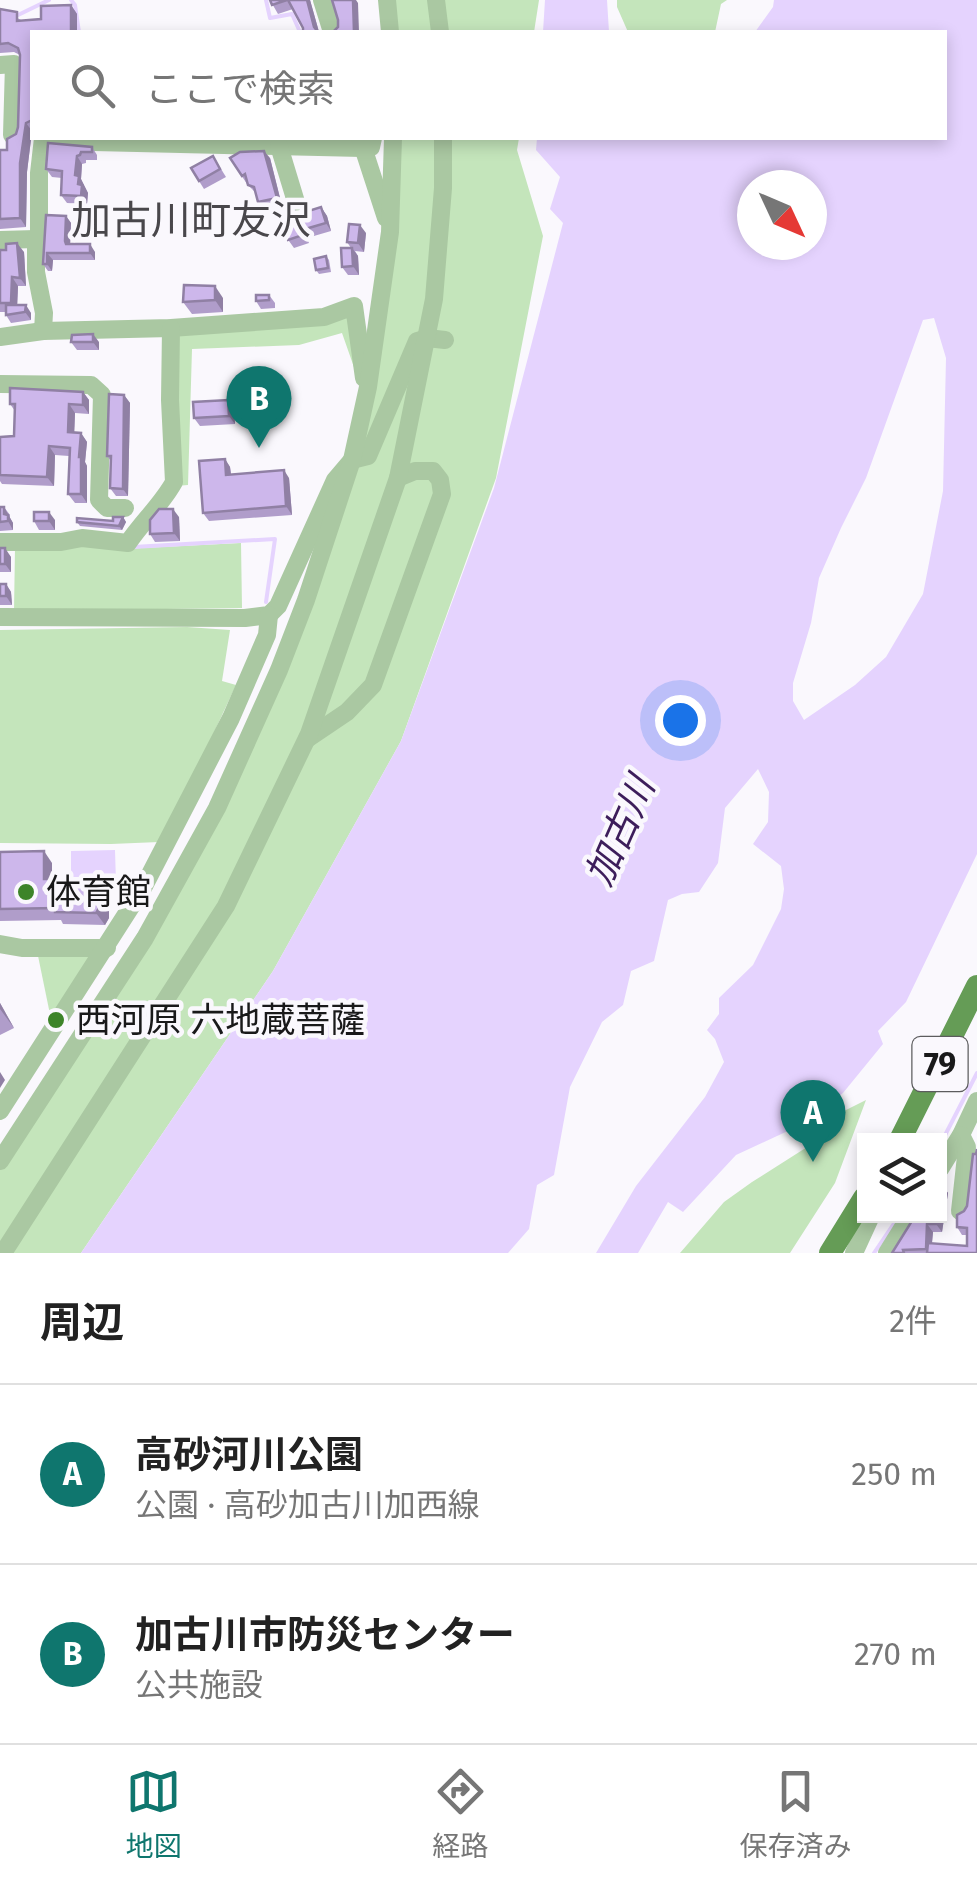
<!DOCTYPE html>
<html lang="ja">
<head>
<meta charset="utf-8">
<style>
  :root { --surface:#fff; --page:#f6f6f6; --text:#222; --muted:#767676; --line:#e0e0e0; --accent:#0f766e }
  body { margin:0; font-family:"Fira Sans","Noto Sans JP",sans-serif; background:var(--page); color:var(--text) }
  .controls { position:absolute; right:30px; bottom:30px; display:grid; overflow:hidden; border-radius:0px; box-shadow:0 5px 15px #0003 }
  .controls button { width:90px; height:90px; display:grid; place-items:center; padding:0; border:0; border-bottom:2px solid var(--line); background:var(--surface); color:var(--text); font:50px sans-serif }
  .compass { position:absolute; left:737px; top:170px; width:90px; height:90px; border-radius:50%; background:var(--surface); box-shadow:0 5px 15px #0003; rotate:134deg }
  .you { position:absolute; left:680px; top:720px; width:35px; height:35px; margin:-25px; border:8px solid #fff; border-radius:50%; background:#1a73e8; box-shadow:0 0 0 15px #1a73e833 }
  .badge { display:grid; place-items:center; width:65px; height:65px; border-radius:50%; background:var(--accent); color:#fff; font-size:32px; font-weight:700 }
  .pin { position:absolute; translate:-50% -82px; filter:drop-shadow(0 2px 5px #0008) }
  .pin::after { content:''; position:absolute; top:52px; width:35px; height:30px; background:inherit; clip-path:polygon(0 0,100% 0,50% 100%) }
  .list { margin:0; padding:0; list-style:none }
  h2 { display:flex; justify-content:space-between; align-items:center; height:130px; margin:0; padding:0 40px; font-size:42px }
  h2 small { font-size:32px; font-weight:400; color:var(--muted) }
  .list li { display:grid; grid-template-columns:65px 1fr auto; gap:30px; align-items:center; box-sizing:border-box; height:180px; padding:0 40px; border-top:2px solid var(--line) }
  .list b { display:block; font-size:38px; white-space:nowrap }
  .list p { margin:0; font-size:32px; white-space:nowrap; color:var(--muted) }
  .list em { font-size:32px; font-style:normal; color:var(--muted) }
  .icon { flex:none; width:55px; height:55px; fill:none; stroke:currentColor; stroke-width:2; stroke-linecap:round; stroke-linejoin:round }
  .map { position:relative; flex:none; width:977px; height:1253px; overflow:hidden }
  .search { position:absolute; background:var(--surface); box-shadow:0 5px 15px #0003; left:30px; right:30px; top:30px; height:110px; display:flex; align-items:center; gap:25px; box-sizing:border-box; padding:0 35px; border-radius:0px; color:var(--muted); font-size:38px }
  .sheet { height:490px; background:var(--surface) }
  nav { display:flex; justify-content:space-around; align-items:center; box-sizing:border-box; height:140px; border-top:2px solid var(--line); background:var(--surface); font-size:28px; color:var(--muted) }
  nav a { display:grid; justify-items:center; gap:5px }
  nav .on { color:var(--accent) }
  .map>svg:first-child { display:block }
  .green { fill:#c4e5bb }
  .water { fill:#e5d3fe; fill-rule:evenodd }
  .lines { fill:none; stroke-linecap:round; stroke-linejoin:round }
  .stream { stroke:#e5d3fe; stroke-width:4 }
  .minor { stroke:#aac8a2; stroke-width:18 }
  .major { stroke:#659c56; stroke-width:22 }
  .wall { fill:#b09dca }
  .shaded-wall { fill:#9080a4 }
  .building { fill:#cdb7eb; stroke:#9080a4; stroke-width:2.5 }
  .poi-dot { fill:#3d8429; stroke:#faf8fd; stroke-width:4 }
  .labels { text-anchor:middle; stroke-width:9; stroke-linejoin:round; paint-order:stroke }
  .shield { fill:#faf8fd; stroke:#5c5c5e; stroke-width:2.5 }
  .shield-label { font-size:32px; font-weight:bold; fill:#19191a }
  .poi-label { font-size:35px; fill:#19191a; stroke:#faf8fd; text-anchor:start }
  .water-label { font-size:38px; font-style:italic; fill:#3d1e5b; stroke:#faf8fd }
  .quarter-label { font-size:40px; fill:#49474b; stroke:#faf8fd }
</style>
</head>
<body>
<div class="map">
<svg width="977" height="1253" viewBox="0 0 977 1253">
  <rect width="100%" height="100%" fill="#faf8fd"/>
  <g class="green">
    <polygon points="391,0 539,0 534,32 395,32"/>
    <polygon points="617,0 727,0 721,4 715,32 628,32 617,7"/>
    <polygon points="400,138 519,138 517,150 543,236 496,478 401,741 273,971 81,1253 0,1253 0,1170 159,923 341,512"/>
    <polygon points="352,313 356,373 342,333 299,345 192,349 188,485 176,486 174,333"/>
    <polygon points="241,543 242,608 14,611 15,548 78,544 122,549"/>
    <polygon points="187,627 230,630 222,681 236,685 197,769 159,842 111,844 0,843 0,630"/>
    <polygon points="100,950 52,1024 37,951"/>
    <polygon points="866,1100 835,1183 790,1253 680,1253 724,1202 752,1182 815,1142 842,1112"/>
  </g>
  <g class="water">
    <polygon points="545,0 607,0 609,32 543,32"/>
    <path d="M774,0H977V854L906,1002L878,1031L883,1044L843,1093L805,1123L736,1155L683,1212L668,1202L638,1253H596L636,1186L705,1097L724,1062L715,1039L707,1030L719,1014V998L753,965L781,909L784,889L781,866L753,844L768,822L769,792L758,769L725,808L718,863L699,892L682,894L668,900L654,961L631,971L623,1005L602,1022L570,1087L554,1175L537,1185L529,1229L508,1253H81L273,971L401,741L494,488L563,223L550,209L560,177L536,150L537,138H944V32H755L773,7ZM812,185V245H752V185ZM934,318L946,358L943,491L923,594L886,657L855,685L804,720L793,701V683L811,623L819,578L841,528L866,478L923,320Z"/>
    <polygon points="115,850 116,883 71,884 71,851"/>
  </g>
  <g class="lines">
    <g class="stream">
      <polyline points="71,0 75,5 79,32"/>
      <polyline points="266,0 270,18 292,14 300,32"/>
      <polyline points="18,15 49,0"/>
      <polyline points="133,547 275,539 266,602"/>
      <polyline points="940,1145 977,1073"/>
      <polyline points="874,1253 899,1216"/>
    </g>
    <g class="minor">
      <polyline points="322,0 332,32"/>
      <polyline points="387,0 390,32"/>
      <polyline points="436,0 440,32"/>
      <polyline points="0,65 14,64 12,135"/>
      <polyline points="44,138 94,142 362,148 371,147 373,138"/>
      <polyline points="360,138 386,218"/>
      <polyline points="279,146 296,202"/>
      <polyline points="0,240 36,239"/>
      <polyline points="43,331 44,313 36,272 36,239 39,237 39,173 43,138"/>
      <polyline points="0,337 43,331 171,328 324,317 354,306 364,378"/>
      <polyline points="0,384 91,385 102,395 99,500 107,508 125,508"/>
      <path d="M0,542H61L82,538L128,543C142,522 162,504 174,482L170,400L171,328"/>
      <polyline points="0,617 245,618 269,615 278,606 335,480 352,460 368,456 417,341 427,338 445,340"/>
      <polyline points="307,739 347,712 373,685 442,494 440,480 433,471 415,471 398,478"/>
      <polyline points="0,944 22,948 107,948"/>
      <polyline points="0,1111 143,888 231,718 267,635 269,615"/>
      <polyline points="0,1161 145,938 217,808 279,670 306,600 352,460 368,387 390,232 393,138"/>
      <polyline points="940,1169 961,1135 977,1101"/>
      <polyline points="960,1211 967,1147 961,1135"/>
      <polyline points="3,1253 226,906 309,734 398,478 434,299 443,188 443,138"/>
      <polyline points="854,1253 871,1216"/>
      <polyline points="887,1253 910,1216"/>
    </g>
    <g class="major">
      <polyline points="900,1140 977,986"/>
      <polyline points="830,1253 864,1198"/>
    </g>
  </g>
  <g class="wall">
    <polygon points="270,0 310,0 319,32 303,32 303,28 293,9 278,14"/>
    <polygon points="71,5 77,14 32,32 32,131 27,172 26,227 0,229 0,150 7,150 18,127 20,55 14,52 0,53 0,9 23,21 41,19"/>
    <polygon points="92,147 97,155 97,160 86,160 86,163 82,164 81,179 88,193 87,204 67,203 61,195 62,178 52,177 46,169"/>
    <polygon points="213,156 226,177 204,189 199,181"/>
    <polygon points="230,158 270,158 282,206 264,210 258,202 256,193 247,184"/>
    <polygon points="321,207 327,216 331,231 307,238 309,243 294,248 284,234 294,210 298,214"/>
    <polygon points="66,216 71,223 70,244 95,252 95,260 53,260 52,271 48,271 43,264"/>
    <polygon points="366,233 364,252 355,251 358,256 359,275 348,275 342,267 351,248 347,242"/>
    <polygon points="0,250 24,252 26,286 18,286 17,305 31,313 31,320 11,323 6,315 6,312 0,312"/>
    <polygon points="326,256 329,260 331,272 319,274 316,270"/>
    <polygon points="269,295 275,303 275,308 261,309 256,301"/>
    <polygon points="223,298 223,312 192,314 183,302"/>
    <polygon points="71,342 99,342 99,350 77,350"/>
    <polygon points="83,392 89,400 89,414 75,413 74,432 81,433 87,442 85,462 87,466 87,503 75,503 68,494 69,456 55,455 54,486 2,484 0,481 0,437 14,436 15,411 10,404"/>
    <polygon points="124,395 130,403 128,496 116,496 110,488 111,461 107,456"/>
    <polygon points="234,408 235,424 200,426 194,418"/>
    <polygon points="225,459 230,467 231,474 289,478 292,515 209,521 203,513"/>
    <polygon points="0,507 4,507 10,515 10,518 13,523 13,530 0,531"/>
    <polygon points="123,517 126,522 122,530 80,526 77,522 113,521"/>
    <polygon points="179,517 180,541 155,542 150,534"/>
    <polygon points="55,520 55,530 39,530 34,521"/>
    <polygon points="0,548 11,557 11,572 0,572"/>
    <polygon points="0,584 6,584 11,592 12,605 0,605"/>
    <polygon points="0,852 52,863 52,879 109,892 109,918 105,925 63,924 61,920 0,921"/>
    <polygon points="0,1003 14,1028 0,1035"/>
    <polygon points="976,1154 977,1253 892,1253 940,1216 942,1185 948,1193 942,1232 933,1232 932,1243 967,1246 967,1235 962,1235 957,1227 967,1206"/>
  </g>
  <g class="shaded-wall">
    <polygon points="307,0 310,0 319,32 314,27"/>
    <polygon points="353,0 356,0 358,3 359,32 354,32"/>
    <polygon points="71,5 77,14 77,32 71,32"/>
    <polygon points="26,123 32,131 27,172 26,227 20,218 20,163"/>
    <polygon points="264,151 270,158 282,206 277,198"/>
    <polygon points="77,156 82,164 81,179 88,193 87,204 81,196 75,175"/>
    <polygon points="321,207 327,216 331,231 326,223"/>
    <polygon points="66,216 71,223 70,248 65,241"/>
    <polygon points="360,225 366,233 364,252 358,243"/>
    <polygon points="17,243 24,252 26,286 20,278"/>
    <polygon points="90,244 95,252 95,260 90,253"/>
    <polygon points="352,248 358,256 359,275 353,266"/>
    <polygon points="47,253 53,260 52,271 47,264"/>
    <polygon points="12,277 18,286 17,311 11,303"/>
    <polygon points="215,286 223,298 223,312 215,300"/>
    <polygon points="26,305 31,313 31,320 25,312"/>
    <polygon points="93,334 99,342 99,350 93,342"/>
    <polygon points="83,392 89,400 89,414 83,405"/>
    <polygon points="124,395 130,403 128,496 123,489"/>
    <polygon points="228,400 234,408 235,424 229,416"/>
    <polygon points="69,404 75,413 74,441 68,432"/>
    <polygon points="81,433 87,442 85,462 87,466 87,503 81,494 79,457"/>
    <polygon points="49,446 55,455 54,486 47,477"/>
    <polygon points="225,459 230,467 232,483 226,475"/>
    <polygon points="284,470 289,478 292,515 286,506"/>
    <polygon points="4,507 13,523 13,530 4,514"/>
    <polygon points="173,509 179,517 180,541 174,533"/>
    <polygon points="49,512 55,520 55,530 49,521"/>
    <polygon points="123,517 126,522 122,530 119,526"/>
    <polygon points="5,548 11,557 11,572 5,564"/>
    <polygon points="6,584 11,592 12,605 6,596"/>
    <polygon points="44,851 52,863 52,891 44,879"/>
    <polygon points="101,879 109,892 109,918 105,925 96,913"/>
    <polygon points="0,1003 14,1028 0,1009"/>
    <polygon points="0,1072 5,1080 0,1088"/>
    <polygon points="942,1185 948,1193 942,1232 936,1224 938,1216 940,1216"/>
    <polygon points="927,1224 933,1232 931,1253 928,1253 926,1249"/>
  </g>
  <g class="building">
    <polygon points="270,0 287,0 272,5"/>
    <polygon points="288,0 307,0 314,27 318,32 303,32 303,28"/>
    <polygon points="332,0 353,0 354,32 333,32 338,27 338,20"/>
    <polygon points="71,5 71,32 32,32 32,120 26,123 20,163 20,218 0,219 0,150 7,150 7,139 16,134 18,127 20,55 18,48 8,43 0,44 0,9 17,12 17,21 41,19 41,6"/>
    <polygon points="48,143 92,147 92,152 81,152 80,155 77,156 75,175 79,176 78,184 82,185 81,196 61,195 62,171 46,169"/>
    <polygon points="264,151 277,198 258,202 254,187 248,185 245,174 242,176 230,158 240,152"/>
    <polygon points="213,156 220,169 199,181 191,168"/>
    <polygon points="321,207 326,223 302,230 303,235 288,240 286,234 284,234 278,215 294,210 296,215"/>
    <polygon points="46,215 66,216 65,241 66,244 90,244 90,253 47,253 47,264 43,264"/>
    <polygon points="349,224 360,225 358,243 347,242"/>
    <polygon points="17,243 20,278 12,277 11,303 0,303 0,250 6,250 6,244"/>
    <polygon points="341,248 352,248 353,266 342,267"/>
    <polygon points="326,256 328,268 316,270 314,259"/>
    <polygon points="184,285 215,286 215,300 183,302"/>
    <polygon points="256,295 269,295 269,300 256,301"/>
    <polygon points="6,305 26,305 25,312 6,315"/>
    <polygon points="93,334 93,342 71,342 72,335"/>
    <polygon points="10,388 83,392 83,405 69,404 68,432 81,433 79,457 81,457 81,494 68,494 70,448 49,446 47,477 0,475 0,437 14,436 15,404 10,404"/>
    <polygon points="109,394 124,395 123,489 110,488 111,456 107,456"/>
    <polygon points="228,400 229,416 194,418 193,402"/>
    <polygon points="225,459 226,475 284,470 286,506 203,513 199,461"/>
    <polygon points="0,507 4,507 4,514 8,515 8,521 0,522"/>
    <polygon points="159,509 173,509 174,533 150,534 150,520"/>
    <rect x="34" y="512" width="15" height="9"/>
    <polygon points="113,517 123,517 119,526 77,522 77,518 113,521"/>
    <rect x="0" y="548" width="5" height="16"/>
    <rect x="0" y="584" width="6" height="12"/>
    <polygon points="44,851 44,879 101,879 100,906 96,913 55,912 55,908 0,909 0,852"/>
    <polygon points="977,1149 977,1253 927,1253 928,1243 967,1246 967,1228 957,1227 957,1215 964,1211 967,1206 973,1154 976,1154"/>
    <polygon points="915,1216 938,1216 936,1224 927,1224 926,1249 903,1250 904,1253 892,1253"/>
  </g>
  <g class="poi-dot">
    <circle cx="26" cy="892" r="10"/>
    <circle cx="56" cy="1020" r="10"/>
  </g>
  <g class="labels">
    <rect class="shield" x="912.5" y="1037" width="55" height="54" rx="8"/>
    <g class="shield-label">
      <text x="940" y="1075">79</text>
    </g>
    <g class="poi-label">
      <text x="46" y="904">体育館</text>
      <text x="76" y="1032">西河原 六地蔵菩薩</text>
    </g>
    <g class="water-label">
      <text transform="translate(620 831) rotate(-66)" y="13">加古川</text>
    </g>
    <g class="quarter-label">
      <text x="191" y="234">加古川町友沢</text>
    </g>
  </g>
</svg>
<div class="controls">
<button><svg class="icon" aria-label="layers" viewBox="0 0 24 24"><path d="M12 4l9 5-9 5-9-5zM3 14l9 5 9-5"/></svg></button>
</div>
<svg class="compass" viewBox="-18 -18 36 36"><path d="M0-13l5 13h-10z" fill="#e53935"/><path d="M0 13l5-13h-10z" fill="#767676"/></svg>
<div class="you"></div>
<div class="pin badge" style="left:813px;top:1162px">A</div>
<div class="pin badge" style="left:259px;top:448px">B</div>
<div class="search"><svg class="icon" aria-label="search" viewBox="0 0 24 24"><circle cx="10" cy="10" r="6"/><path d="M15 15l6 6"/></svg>ここで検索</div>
</div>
<section class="sheet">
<h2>周辺<small>2件</small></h2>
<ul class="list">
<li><span class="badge">A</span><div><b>高砂河川公園</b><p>公園 · 高砂加古川加西線</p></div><em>250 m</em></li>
<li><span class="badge">B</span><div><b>加古川市防災センター</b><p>公共施設</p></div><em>270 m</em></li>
</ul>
</section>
<nav>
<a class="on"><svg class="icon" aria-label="map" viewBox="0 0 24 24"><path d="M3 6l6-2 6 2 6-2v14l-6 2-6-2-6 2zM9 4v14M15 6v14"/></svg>地図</a>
<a><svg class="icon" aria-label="directions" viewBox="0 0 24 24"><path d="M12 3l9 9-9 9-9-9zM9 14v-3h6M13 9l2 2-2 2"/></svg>経路</a>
<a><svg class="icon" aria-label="saved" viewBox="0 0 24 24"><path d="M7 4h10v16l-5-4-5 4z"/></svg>保存済み</a>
</nav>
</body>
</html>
